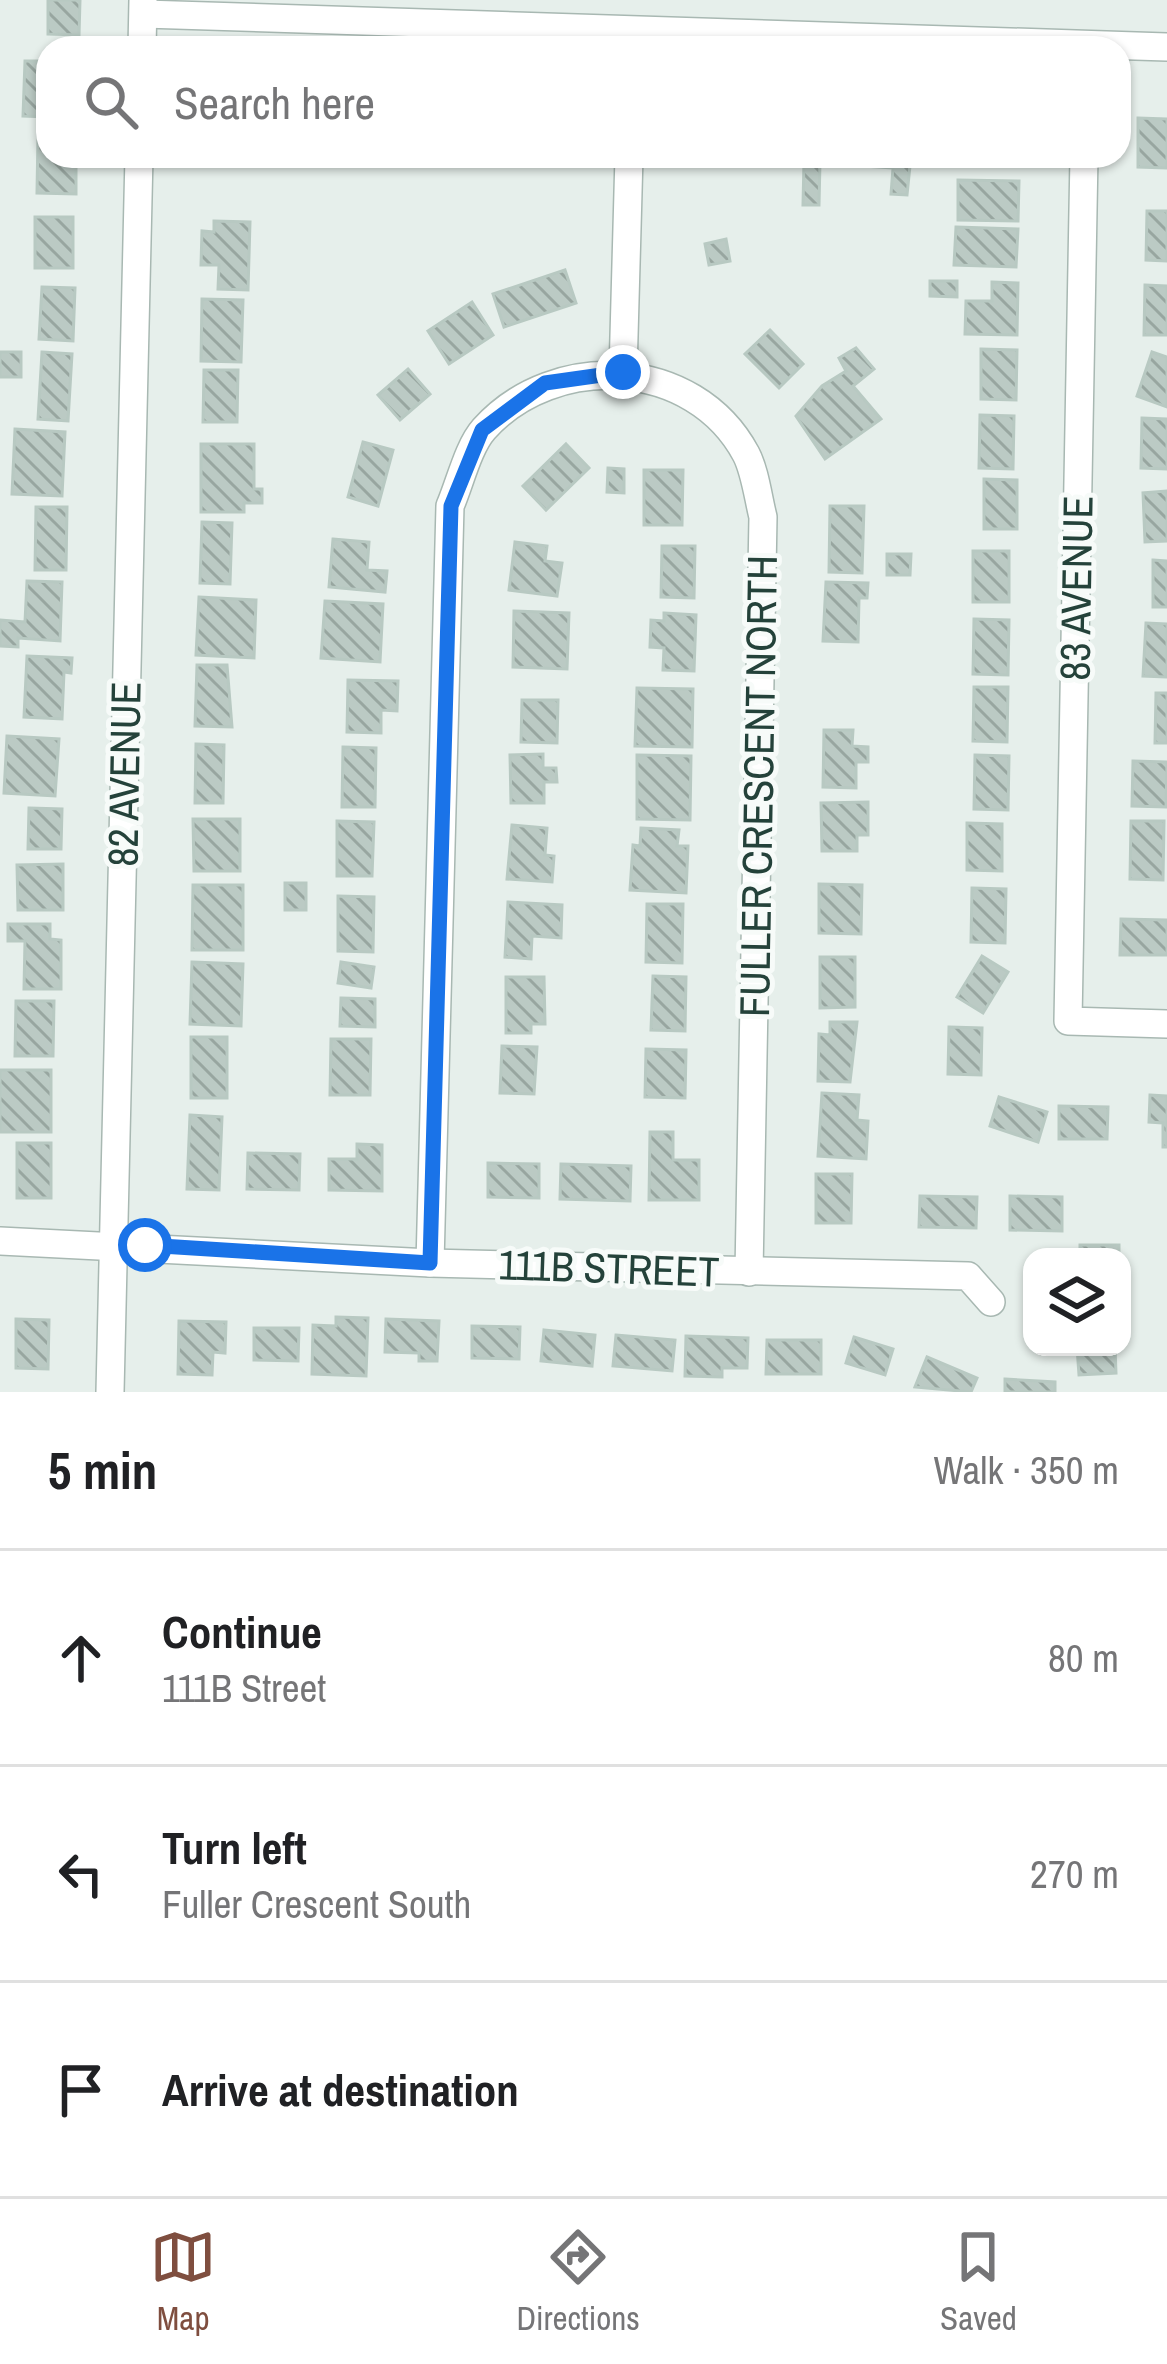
<!DOCTYPE html>
<html lang="en">
<head>
<meta charset="utf-8">
<style>
  :root { --surface:#fff; --page:#f6f6f6; --text:#202124; --muted:#757577; --line:#e0e0e0; --accent:#7f4e3f }
  body { margin:0; font-family:"Archivo Narrow",sans-serif; background:var(--page); color:var(--text) }
  .controls { position:absolute; right:36px; bottom:36px; display:grid; overflow:hidden; border-radius:24px; box-shadow:0 3px 9px #0004 }
  .controls button { width:108px; height:108px; display:grid; place-items:center; padding:0; border:0; border-bottom:3px solid var(--line); background:var(--surface); color:var(--text); font:60px sans-serif }
  .stop { position:absolute; width:36px; height:36px; margin:-27px; border:9px solid #1a73e8; border-radius:50%; background:#fff }
  .stop.end { background:#1a73e8; border-color:#fff; box-shadow:0 3px 12px #0008 }
  .list { margin:0; padding:0; list-style:none }
  h2 { display:flex; justify-content:space-between; align-items:center; height:156px; margin:0; padding:0 48px; font-size:51px }
  h2 small { font-size:39px; font-weight:400; color:var(--muted) }
  .list li { display:grid; grid-template-columns:78px 1fr auto; gap:36px; align-items:center; box-sizing:border-box; height:216px; padding:0 48px; border-top:3px solid var(--line) }
  .list b { display:block; font-size:45px; white-space:nowrap }
  .list p { margin:0; font-size:39px; white-space:nowrap; color:var(--muted) }
  .list em { font-size:39px; font-style:normal; color:var(--muted) }
  .icon { flex:none; width:66px; height:66px; fill:none; stroke:currentColor; stroke-width:2; stroke-linecap:round; stroke-linejoin:round }
  .map { position:relative; flex:none; width:1167px; height:1392px; overflow:hidden }
  .search { position:absolute; background:var(--surface); box-shadow:0 3px 9px #0004; left:36px; right:36px; top:36px; height:132px; display:flex; align-items:center; gap:30px; box-sizing:border-box; padding:0 42px; border-radius:36px; color:var(--muted); font-size:45px }
  .sheet { height:804px; background:var(--surface) }
  nav { display:flex; justify-content:space-around; align-items:center; box-sizing:border-box; height:168px; border-top:3px solid var(--line); background:var(--surface); font-size:33px; color:var(--muted) }
  nav a { display:grid; justify-items:center; gap:6px }
  nav .on { color:var(--accent) }
  .map>svg:first-child { display:block }
  .building { fill:url(#building-back-hatch); stroke:#b8c9c2; stroke-width:3 }
  .lines { fill:none; stroke-linecap:round; stroke-linejoin:round }
  .street-casing { stroke:#a8b8b2; stroke-width:30 }
  .street { stroke:#fff; stroke-width:27 }
  .route { stroke:#1a73e8; stroke-width:15 }
  .labels { text-anchor:middle; stroke-width:10; stroke-linejoin:round; paint-order:stroke }
  .street-label { font-size:42px; fill:#24423a; stroke:#f7fbf9 }
</style>
</head>
<body>
<div class="map">
<svg width="1167" height="1392" viewBox="0 0 1167 1392">
  <defs>
    <pattern id="building-back-hatch" width="6" height="6" patternUnits="userSpaceOnUse" patternTransform="scale(3)"><rect width="6" height="6" fill="#bbcac4"/><path d="M-1 5l2 2M0 0l6 6M5-1l2 2" fill="none" stroke="#98a6a0"/></pattern>
  </defs>
  <rect width="100%" height="100%" fill="#e6efeb"/>
  <g class="building">
    <polygon points="48,0 80,0 79,35 48,34"/>
    <polygon points="25,61 48,61 48,117 23,116"/>
    <polygon points="1138,118 1167,119 1167,168 1138,167"/>
    <polygon points="38,135 48,135 48,156 76,156 76,194 37,193"/>
    <polygon points="865,156 897,156 896,165 910,166 907,195 891,194 893,168 865,166"/>
    <polygon points="804,161 820,161 819,205 803,205"/>
    <polygon points="958,180 1019,181 1018,221 958,220"/>
    <polygon points="1147,211 1167,211 1167,261 1146,260"/>
    <rect x="35" y="217" width="38" height="51"/>
    <polygon points="214,221 250,222 248,290 218,289 219,265 201,265 202,231 214,232"/>
    <polygon points="956,227 1018,229 1016,267 954,265"/>
    <polygon points="726,239 730,261 709,265 705,244"/>
    <polygon points="565,270 576,303 504,327 493,294"/>
    <polygon points="930,281 957,281 957,297 930,296"/>
    <polygon points="992,282 1018,283 1017,335 965,334 966,301 992,301"/>
    <polygon points="1145,285 1167,286 1167,335 1144,335"/>
    <polygon points="42,287 75,288 73,341 39,339"/>
    <polygon points="202,299 243,300 241,362 201,361"/>
    <polygon points="472,302 493,335 449,364 428,331"/>
    <polygon points="770,330 803,364 779,388 745,354"/>
    <polygon points="856,348 874,369 853,386 881,419 825,459 796,416 822,386 846,371 839,358"/>
    <polygon points="981,349 1017,350 1016,400 981,399"/>
    <rect x="0" y="352" width="21" height="25"/>
    <polygon points="42,352 72,354 68,421 38,419"/>
    <polygon points="1152,352 1167,357 1167,407 1137,396"/>
    <polygon points="408,369 430,394 400,420 378,395"/>
    <polygon points="204,370 238,370 237,422 203,422"/>
    <polygon points="980,415 1014,416 1013,469 979,468"/>
    <polygon points="1142,418 1167,419 1167,469 1141,468"/>
    <polygon points="15,429 65,432 62,496 12,494"/>
    <polygon points="363,442 393,450 378,506 348,497"/>
    <polygon points="201,444 254,444 254,489 262,489 262,503 244,503 244,512 201,512"/>
    <polygon points="566,444 589,468 546,510 523,486"/>
    <polygon points="608,468 624,469 624,493 607,492"/>
    <polygon points="644,470 683,470 682,525 644,525"/>
    <polygon points="984,479 1017,480 1017,529 984,529"/>
    <polygon points="1167,491 1167,541 1145,542 1143,493"/>
    <polygon points="830,506 864,506 862,573 829,572"/>
    <polygon points="36,507 67,507 66,570 35,570"/>
    <polygon points="202,522 232,523 230,584 200,583"/>
    <polygon points="333,539 369,542 367,570 387,571 385,592 329,587"/>
    <polygon points="515,542 547,546 545,561 562,563 557,596 509,590"/>
    <polygon points="662,546 695,546 694,598 661,597"/>
    <rect x="973" y="551" width="36" height="51"/>
    <polygon points="887,554 911,554 910,575 887,575"/>
    <polygon points="1153,560 1167,561 1167,607 1153,607"/>
    <polygon points="27,581 62,582 60,641 18,638 18,647 0,646 0,620 25,622"/>
    <polygon points="826,582 868,583 867,598 859,598 858,642 823,641"/>
    <polygon points="199,597 256,600 254,658 196,655"/>
    <polygon points="325,601 383,604 380,662 321,658"/>
    <polygon points="514,611 569,613 567,669 513,667"/>
    <polygon points="664,613 696,615 694,671 663,670 664,648 650,647 651,620 664,621"/>
    <polygon points="974,619 1009,620 1008,675 973,674"/>
    <polygon points="1146,623 1167,624 1167,677 1143,676"/>
    <polygon points="27,656 72,658 71,673 64,672 62,719 24,717"/>
    <polygon points="197,665 227,665 232,727 195,726"/>
    <polygon points="348,680 398,681 397,711 381,710 381,733 347,732"/>
    <polygon points="974,687 1008,687 1007,742 973,741"/>
    <polygon points="637,688 693,689 692,747 635,746"/>
    <polygon points="1156,693 1167,693 1167,743 1155,743"/>
    <polygon points="522,700 558,700 557,743 521,742"/>
    <polygon points="824,730 853,730 852,746 868,747 868,762 856,762 856,788 823,787"/>
    <polygon points="7,736 59,739 55,796 4,793"/>
    <polygon points="196,744 224,745 223,803 195,803"/>
    <polygon points="343,747 376,748 375,807 342,807"/>
    <polygon points="543,754 543,768 556,768 557,782 544,782 544,803 511,803 510,755"/>
    <polygon points="637,755 691,756 690,820 637,819"/>
    <polygon points="975,755 1009,756 1008,810 974,809"/>
    <polygon points="1133,761 1167,762 1166,807 1132,806"/>
    <polygon points="868,802 868,835 857,835 857,851 822,851 821,803"/>
    <polygon points="29,808 62,809 61,849 28,849"/>
    <polygon points="193,819 240,819 240,871 194,871"/>
    <polygon points="337,821 374,822 372,876 337,876"/>
    <polygon points="1131,821 1164,821 1163,880 1130,879"/>
    <polygon points="967,823 1002,824 1002,871 967,870"/>
    <polygon points="512,825 547,828 545,855 554,856 552,882 507,879"/>
    <polygon points="641,828 679,830 677,846 688,846 686,893 630,890 633,845 640,846"/>
    <polygon points="63,864 63,910 18,910 17,865"/>
    <rect x="285" y="883" width="21" height="27"/>
    <polygon points="819,884 862,885 861,934 819,933"/>
    <polygon points="193,885 243,885 243,950 192,950"/>
    <polygon points="972,888 1006,889 1005,943 971,942"/>
    <polygon points="338,896 374,897 373,952 338,951"/>
    <polygon points="508,902 562,905 561,938 532,936 531,959 505,957"/>
    <polygon points="647,904 683,904 682,963 646,962"/>
    <polygon points="1121,919 1167,920 1167,955 1120,955"/>
    <polygon points="8,924 50,924 50,939 61,940 61,989 24,989 25,941 8,941"/>
    <polygon points="982,956 1008,972 983,1013 957,997"/>
    <polygon points="820,957 855,957 855,1007 820,1008"/>
    <polygon points="192,962 243,964 241,1026 190,1024"/>
    <polygon points="341,962 374,967 371,988 338,983"/>
    <polygon points="653,976 686,977 685,1031 651,1030"/>
    <polygon points="506,977 544,977 545,1024 531,1024 531,1033 506,1033"/>
    <polygon points="341,998 375,999 375,1027 340,1026"/>
    <polygon points="16,1001 54,1001 53,1056 15,1056"/>
    <polygon points="830,1022 857,1022 850,1082 818,1081 819,1034 830,1035"/>
    <polygon points="949,1027 982,1028 981,1075 948,1074"/>
    <rect x="191" y="1037" width="36" height="61"/>
    <polygon points="331,1039 371,1039 370,1095 330,1095"/>
    <polygon points="502,1046 537,1047 534,1094 500,1093"/>
    <polygon points="646,1049 686,1050 685,1098 645,1097"/>
    <rect x="0" y="1070" width="51" height="62"/>
    <polygon points="822,1093 859,1095 857,1120 868,1121 866,1159 818,1156"/>
    <polygon points="1150,1095 1167,1096 1167,1147 1163,1147 1163,1123 1149,1122"/>
    <polygon points="999,1097 1047,1112 1038,1142 990,1126"/>
    <polygon points="1059,1106 1108,1107 1107,1139 1059,1139"/>
    <polygon points="190,1115 222,1117 219,1190 187,1189"/>
    <polygon points="650,1132 673,1132 673,1160 699,1160 699,1200 649,1200"/>
    <rect x="17" y="1143" width="34" height="55"/>
    <polygon points="357,1144 382,1145 382,1191 329,1190 329,1159 357,1159"/>
    <polygon points="248,1153 300,1154 299,1190 247,1189"/>
    <polygon points="488,1163 539,1164 539,1198 488,1197"/>
    <polygon points="561,1164 631,1166 630,1201 560,1199"/>
    <polygon points="816,1174 852,1174 851,1223 816,1223"/>
    <polygon points="920,1196 977,1197 976,1228 919,1227"/>
    <polygon points="1010,1196 1062,1197 1062,1231 1010,1230"/>
    <rect x="1080" y="1245" width="39" height="12"/>
    <polygon points="336,1317 368,1318 366,1376 312,1374 313,1325 336,1326"/>
    <polygon points="16,1319 49,1320 48,1369 16,1368"/>
    <polygon points="386,1319 439,1321 437,1361 419,1361 419,1353 385,1352"/>
    <polygon points="179,1321 226,1322 225,1353 213,1352 212,1375 178,1374"/>
    <polygon points="472,1326 520,1327 519,1359 472,1358"/>
    <polygon points="254,1328 299,1328 298,1361 254,1360"/>
    <polygon points="544,1330 595,1335 592,1366 541,1361"/>
    <polygon points="616,1335 675,1340 672,1371 613,1366"/>
    <polygon points="686,1336 748,1338 747,1368 722,1368 722,1377 685,1376"/>
    <polygon points="854,1337 893,1349 885,1375 846,1363"/>
    <polygon points="767,1340 821,1340 821,1374 766,1374"/>
    <polygon points="1077,1347 1115,1347 1116,1373 1079,1375"/>
    <polygon points="927,1357 977,1378 971,1392 915,1387"/>
    <polygon points="1005,1379 1055,1382 1055,1392 1005,1392"/>
  </g>
  <g class="lines">
    <defs>
      <g id="street">
        <polyline points="144,14 1167,47"/>
        <polyline points="142,48 143,0"/>
        <polyline points="1084,156 1068,1021 1167,1024"/>
        <polyline points="623,372 629,156"/>
        <polyline points="0,1241 430,1263 968,1276 991,1302"/>
        <path d="M430,1263L450,506C460,483 468,447 484,429C554,351 694,357 746,454C755,471 758,497 763,517L749,1272"/>
        <polyline points="110,1392 139,156"/>
      </g>
    </defs>
    <use href="#street" class="street-casing"/>
    <use href="#street" class="street"/>
  </g>
  <g class="lines">
    <polyline class="route" points="145,1245 430,1263 451,506 482,430 545,383 623,372"/>
  </g>
  <g class="labels">
    <g class="street-label">
      <text transform="translate(1076 588) rotate(-89)" y="15">83 AVENUE</text>
      <text transform="translate(124 774) rotate(-89)" y="15">82 AVENUE</text>
      <text transform="translate(758 786) rotate(-89)" y="15">FULLER CRESCENT NORTH</text>
      <text transform="translate(609 1268) rotate(2)" y="15">111B STREET</text>
    </g>
  </g>
</svg>
<div class="controls">
<button><svg class="icon" aria-label="layers" viewBox="0 0 24 24"><path d="M12 4l9 5-9 5-9-5zM3 14l9 5 9-5"/></svg></button>
</div>
<div class="stop" style="left:145px;top:1245px"></div>
<div class="stop end" style="left:623px;top:372px"></div>
<div class="search"><svg class="icon" aria-label="search" viewBox="0 0 24 24"><circle cx="10" cy="10" r="6"/><path d="M15 15l6 6"/></svg>Search here</div>
</div>
<section class="sheet">
<h2>5 min<small>Walk · 350 m</small></h2>
<ul class="list">
<li><svg class="icon" aria-label="ahead" viewBox="0 0 24 24"><path d="M12 20V5M6 11l6-6 6 6"/></svg><div><b>Continue</b><p>111B Street</p></div><em>80 m</em></li>
<li><svg class="icon" aria-label="left" viewBox="0 0 24 24"><path d="M17 20v-9H6M10 6l-5 5 5 5"/></svg><div><b>Turn left</b><p>Fuller Crescent South</p></div><em>270 m</em></li>
<li><svg class="icon" aria-label="arrive" viewBox="0 0 24 24"><path d="M6 21V4h12l-3 4 3 4H6"/></svg><div><b>Arrive at destination</b></div></li>
</ul>
</section>
<nav>
<a class="on"><svg class="icon" aria-label="map" viewBox="0 0 24 24"><path d="M3 6l6-2 6 2 6-2v14l-6 2-6-2-6 2zM9 4v14M15 6v14"/></svg>Map</a>
<a><svg class="icon" aria-label="directions" viewBox="0 0 24 24"><path d="M12 3l9 9-9 9-9-9zM9 14v-3h6M13 9l2 2-2 2"/></svg>Directions</a>
<a><svg class="icon" aria-label="saved" viewBox="0 0 24 24"><path d="M7 4h10v16l-5-4-5 4z"/></svg>Saved</a>
</nav>
</body>
</html>
